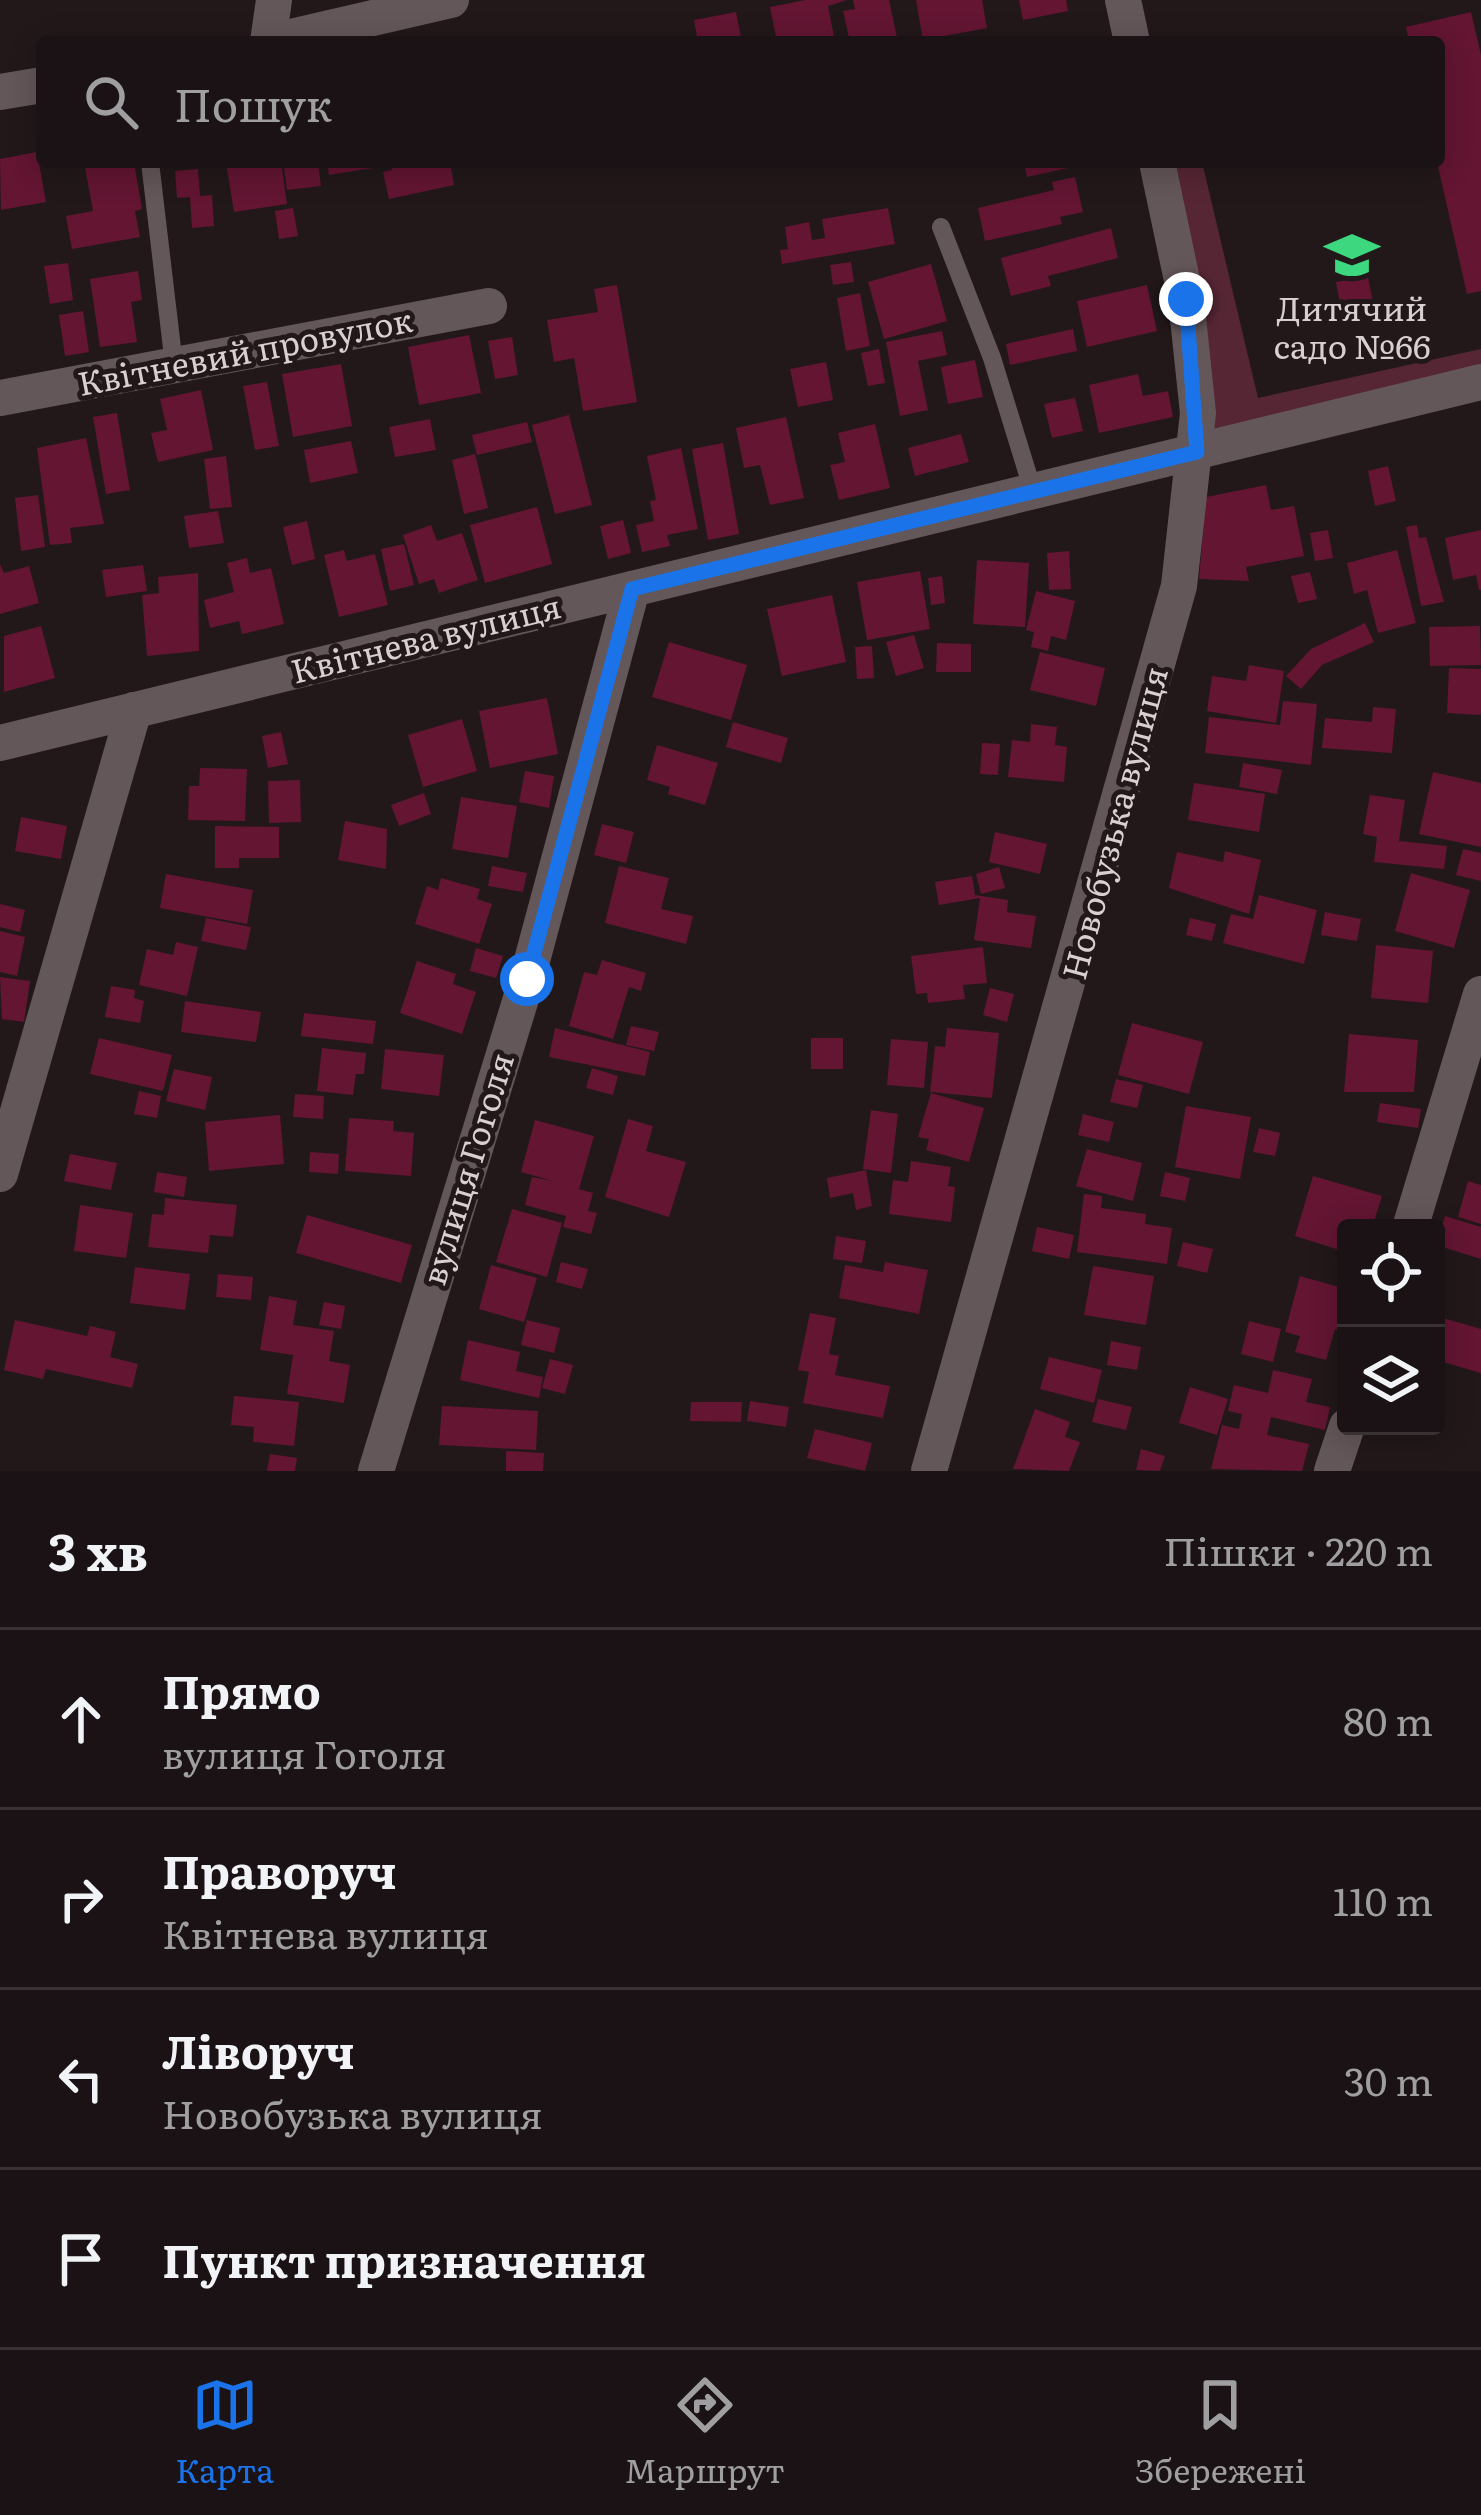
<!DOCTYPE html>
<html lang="uk">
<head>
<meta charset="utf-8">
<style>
  :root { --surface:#1a1214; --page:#231b1d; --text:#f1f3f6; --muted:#9f9ea0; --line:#383234; --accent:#1a73e8 }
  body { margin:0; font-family:Literata,serif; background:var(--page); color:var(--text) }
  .controls { position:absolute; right:36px; bottom:36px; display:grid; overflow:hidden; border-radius:12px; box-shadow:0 6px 30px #0003 }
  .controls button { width:108px; height:108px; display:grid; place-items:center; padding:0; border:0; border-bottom:3px solid var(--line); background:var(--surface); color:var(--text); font:60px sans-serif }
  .stop { position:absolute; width:36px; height:36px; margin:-27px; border:9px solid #1a73e8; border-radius:50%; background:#fff }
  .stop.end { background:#1a73e8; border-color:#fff; box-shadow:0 3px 12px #0008 }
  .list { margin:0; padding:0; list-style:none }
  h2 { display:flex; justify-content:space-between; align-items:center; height:156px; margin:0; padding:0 48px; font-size:51px }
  h2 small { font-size:39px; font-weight:400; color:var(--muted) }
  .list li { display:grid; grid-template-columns:78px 1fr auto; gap:36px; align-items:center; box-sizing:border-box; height:180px; padding:0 48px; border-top:3px solid var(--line) }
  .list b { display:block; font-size:45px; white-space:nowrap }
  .list p { margin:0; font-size:39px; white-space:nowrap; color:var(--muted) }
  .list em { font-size:39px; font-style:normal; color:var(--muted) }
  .icon { flex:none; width:66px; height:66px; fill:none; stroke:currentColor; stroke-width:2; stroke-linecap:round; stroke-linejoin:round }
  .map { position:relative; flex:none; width:1481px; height:1471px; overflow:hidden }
  .search { position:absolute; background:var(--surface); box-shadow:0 6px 30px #0003; left:36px; right:36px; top:36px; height:132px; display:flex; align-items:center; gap:30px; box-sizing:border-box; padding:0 42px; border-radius:12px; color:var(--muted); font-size:45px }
  .sheet { height:876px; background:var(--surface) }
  nav { display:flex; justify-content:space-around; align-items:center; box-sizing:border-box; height:168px; border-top:3px solid var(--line); background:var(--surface); font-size:33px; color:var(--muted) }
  nav a { display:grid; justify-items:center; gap:6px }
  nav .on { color:var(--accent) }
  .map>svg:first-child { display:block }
  .green { fill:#572635 }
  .building { fill:#631532 }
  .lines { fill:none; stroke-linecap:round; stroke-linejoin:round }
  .lane { stroke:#64575a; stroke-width:18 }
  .street { stroke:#64575a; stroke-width:36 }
  .route { stroke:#1a73e8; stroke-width:15 }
  .labels { text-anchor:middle; stroke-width:10; stroke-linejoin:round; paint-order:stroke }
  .poi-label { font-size:33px; fill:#d7cfd0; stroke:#22181a }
  .street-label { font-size:33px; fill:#d7cfd0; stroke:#22181a }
</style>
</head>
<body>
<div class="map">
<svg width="1481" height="1471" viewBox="0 0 1481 1471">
  <rect width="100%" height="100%" fill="#22181a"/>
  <polygon class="green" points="1166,162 1202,162 1258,398 1481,349 1481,370 1216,431 1210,423"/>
  <g class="building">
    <polygon points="805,0 847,0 828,6 835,42 777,42 770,7"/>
    <polygon points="853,0 889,0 898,42 850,42 843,11 855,9"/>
    <polygon points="916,0 982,0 987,28 923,40"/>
    <polygon points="1019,0 1066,0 1068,11 1023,20"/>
    <polygon points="736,12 742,42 698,42 694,20"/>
    <polygon points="1471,12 1481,55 1481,291 1467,294 1437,162 1439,42 1409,42 1406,27"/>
    <polygon points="37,152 46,202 1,210 0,159"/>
    <polygon points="84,162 134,162 142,209 135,211 140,237 72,249 66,216 93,211"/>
    <polygon points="226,162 281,162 287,204 234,212"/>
    <polygon points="327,162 378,162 379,167 329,175"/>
    <polygon points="391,162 450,162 454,185 389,199 383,172 392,170"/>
    <polygon points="1024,162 1085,162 1086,164 1027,177"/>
    <polygon points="318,163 321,186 287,190 284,168"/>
    <polygon points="198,169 200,196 212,195 214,226 192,228 190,197 177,198 175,171"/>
    <polygon points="1075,177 1083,212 1060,217 1062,224 985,241 978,208 1054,190 1052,182"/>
    <polygon points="293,208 298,236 279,239 275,211"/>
    <polygon points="888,208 895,244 782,264 780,250 788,249 785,227 809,222 812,240 825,238 822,219"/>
    <polygon points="1111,228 1118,258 1048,276 1051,286 1011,296 1001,258"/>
    <polygon points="851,262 854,282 833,285 830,265"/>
    <polygon points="68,263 73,300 50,304 44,266"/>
    <polygon points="931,264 947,321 884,339 868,282"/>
    <polygon points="138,271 142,300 131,302 137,342 100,347 90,279"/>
    <polygon points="1368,277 1374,308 1342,314 1336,282"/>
    <polygon points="617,285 637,402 583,411 574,358 554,362 547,320 598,312 594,289"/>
    <polygon points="1147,285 1157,331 1087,347 1077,301"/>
    <polygon points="860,293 870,346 846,351 837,298"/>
    <polygon points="83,311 89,352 65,356 59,315"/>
    <polygon points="1073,329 1077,351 1010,365 1006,344"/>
    <polygon points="942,331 947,355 918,361 928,410 900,416 886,342"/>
    <polygon points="469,335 481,393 419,405 408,347"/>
    <polygon points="512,337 518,375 495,379 488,341"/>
    <polygon points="879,349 885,383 868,386 861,353"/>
    <polygon points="975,360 983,397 948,404 941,367"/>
    <polygon points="826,362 833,400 798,407 790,369"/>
    <polygon points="341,364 352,426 293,437 282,374"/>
    <polygon points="1138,374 1143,396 1168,391 1173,417 1099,433 1089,385"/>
    <polygon points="267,382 279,446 255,450 243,386"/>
    <polygon points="201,390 213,450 158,462 151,433 167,430 160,399"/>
    <polygon points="1075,398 1083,431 1052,438 1044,404"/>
    <polygon points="117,413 130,490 106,494 93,417"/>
    <polygon points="569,415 592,505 555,514 532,425"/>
    <polygon points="786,417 804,498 770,505 760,465 744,468 736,428"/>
    <polygon points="430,419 436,450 395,457 389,427"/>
    <polygon points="527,422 532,442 477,455 472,435"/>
    <polygon points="875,424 890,488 839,500 830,465 845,462 838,433"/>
    <polygon points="961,434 969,462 915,476 908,448"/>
    <polygon points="86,438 104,524 70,528 72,543 50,545 37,448"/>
    <polygon points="351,441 358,473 310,483 304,450"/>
    <polygon points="723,443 739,534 708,540 692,449"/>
    <polygon points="681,448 698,529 667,535 670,546 642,552 636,525 654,521 650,501 656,500 647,456"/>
    <polygon points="475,454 488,508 464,514 452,460"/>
    <polygon points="226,456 232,507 210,509 204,459"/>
    <polygon points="1388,466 1396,501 1375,506 1368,471"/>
    <polygon points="1266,485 1271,510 1294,506 1304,556 1246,567 1249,581 1199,579 1206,497"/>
    <polygon points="38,495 45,547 21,551 15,498"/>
    <polygon points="537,507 552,564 485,583 470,525"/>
    <polygon points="218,511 224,543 189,548 184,516"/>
    <polygon points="623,520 631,553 608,559 600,526"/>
    <polygon points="307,521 315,559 292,565 283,527"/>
    <polygon points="431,525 437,541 462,533 478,580 439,593 434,579 419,584 403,535"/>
    <polygon points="1417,525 1419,538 1426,537 1444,602 1421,606 1406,527"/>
    <polygon points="1328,530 1333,558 1315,561 1310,533"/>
    <polygon points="1481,530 1481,590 1479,590 1476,575 1453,580 1445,538"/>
    <polygon points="404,544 414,585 390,591 381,549"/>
    <polygon points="344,550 347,561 375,554 388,605 339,617 324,555"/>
    <polygon points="1397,550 1416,623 1378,633 1367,590 1354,594 1347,563"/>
    <polygon points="1069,551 1071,589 1049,590 1047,553"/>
    <polygon points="247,558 250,573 271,568 284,624 242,634 239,621 210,628 204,600 234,592 227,563"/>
    <polygon points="977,560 1029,563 1025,627 973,624"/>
    <polygon points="0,564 4,573 29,566 39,603 0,614"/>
    <polygon points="143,565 147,591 106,597 102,570"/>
    <polygon points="920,571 930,629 867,640 857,582"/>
    <polygon points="1310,572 1317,599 1298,603 1291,576"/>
    <polygon points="198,573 199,651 147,656 142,595 159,593 158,577"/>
    <polygon points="942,576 945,603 931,605 928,578"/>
    <polygon points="1036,591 1075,601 1066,640 1051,636 1048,651 1031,647 1034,632 1026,630"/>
    <polygon points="832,595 846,662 782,676 767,609"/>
    <polygon points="1365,623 1374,642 1322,665 1301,689 1286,676 1311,649"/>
    <polygon points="41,626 55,678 4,692 4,636"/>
    <polygon points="1480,626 1481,665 1430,666 1429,627"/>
    <polygon points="914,635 924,668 896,676 886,642"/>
    <polygon points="669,642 747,665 731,720 652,697"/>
    <polygon points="937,643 971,644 971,672 936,672"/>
    <polygon points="872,646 874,678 857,679 855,647"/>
    <polygon points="1040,652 1105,668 1096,706 1030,690"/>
    <polygon points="1249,665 1284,671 1276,723 1207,711 1212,676 1246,681"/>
    <polygon points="1449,668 1481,669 1481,715 1447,713"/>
    <polygon points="547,698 558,754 490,768 479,711"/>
    <polygon points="1283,701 1317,704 1311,765 1205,753 1209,717 1280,725"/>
    <polygon points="1373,707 1396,709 1392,753 1322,748 1325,718 1372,722"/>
    <polygon points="462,719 477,771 423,787 408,735"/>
    <polygon points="733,722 788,738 781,763 726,747"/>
    <polygon points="1031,724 1057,727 1055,745 1067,747 1064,782 1008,777 1012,740 1030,742"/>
    <polygon points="281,732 288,764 268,768 262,736"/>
    <polygon points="982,743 1000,744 998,775 980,774"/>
    <polygon points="657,745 718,763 705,805 668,794 670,787 647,780"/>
    <polygon points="1243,763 1282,770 1277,794 1239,787"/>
    <polygon points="200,768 247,769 245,821 188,820 189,786 199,786"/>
    <polygon points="525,771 554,776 549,808 519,802"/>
    <polygon points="1433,772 1481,783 1481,847 1419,834"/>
    <polygon points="300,780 301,822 269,823 268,781"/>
    <polygon points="1194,783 1265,794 1259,832 1188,820"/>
    <polygon points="424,793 431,814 399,826 391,805"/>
    <polygon points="1370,795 1405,800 1399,841 1447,846 1444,869 1374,862 1377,837 1363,834"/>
    <polygon points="461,797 517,806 508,858 452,849"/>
    <polygon points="21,817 67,826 61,859 15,851"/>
    <polygon points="345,821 387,829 386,869 338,860"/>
    <polygon points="602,824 634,832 626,863 594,855"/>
    <polygon points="215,826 279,827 279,858 239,858 239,868 215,868"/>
    <polygon points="995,832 1047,844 1040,874 989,862"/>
    <polygon points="1463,849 1481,853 1481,881 1456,875"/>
    <polygon points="1225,851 1261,860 1249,914 1169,888 1177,852 1223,862"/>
    <polygon points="492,866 527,873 523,892 488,886"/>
    <polygon points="619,866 669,878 661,909 693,916 686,944 605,923"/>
    <polygon points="999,867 1005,888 981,894 976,874"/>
    <polygon points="1411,873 1470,890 1454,948 1395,931"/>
    <polygon points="166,874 253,890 247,924 160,908"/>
    <polygon points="972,876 975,895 1008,900 1007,912 1036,916 1031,948 974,940 980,898 939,905 935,882"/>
    <polygon points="441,878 480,889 477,899 492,904 479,944 415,924 427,886 438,890"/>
    <polygon points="1259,895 1317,910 1304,964 1223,943 1231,914 1253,919"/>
    <polygon points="0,904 25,910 20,932 0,927"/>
    <polygon points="1325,912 1361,919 1357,941 1321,935"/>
    <polygon points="206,918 251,927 246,950 201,941"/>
    <polygon points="1190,918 1216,924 1212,941 1186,935"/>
    <polygon points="0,931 25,937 17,976 0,972"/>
    <polygon points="176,942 198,947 187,996 139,985 147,949 173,955"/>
    <polygon points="1376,945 1433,951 1428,1003 1371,998"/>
    <polygon points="983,947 987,983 963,985 965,999 928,1003 927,993 916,994 911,956"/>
    <polygon points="476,948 503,956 496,978 470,971"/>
    <polygon points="602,960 646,973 641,991 629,987 613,1039 569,1026 584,972 597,975"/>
    <polygon points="417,961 456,974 453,984 476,992 462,1034 400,1013"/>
    <polygon points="0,977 30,981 24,1022 2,1019"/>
    <polygon points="111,986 135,990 134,998 144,1001 140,1023 105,1017"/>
    <polygon points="990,988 1014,994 1007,1022 983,1015"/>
    <polygon points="185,1001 261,1012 256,1042 181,1032"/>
    <polygon points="304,1013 376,1021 373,1044 301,1036"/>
    <polygon points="1132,1023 1203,1042 1189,1094 1118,1075"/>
    <polygon points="631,1026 659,1032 654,1051 626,1045"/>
    <polygon points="555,1028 650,1052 645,1076 549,1057"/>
    <polygon points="947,1028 999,1033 992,1098 930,1092 935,1046 945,1047"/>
    <polygon points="1349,1034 1418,1040 1414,1092 1344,1092"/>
    <polygon points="99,1038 172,1055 163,1091 90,1074"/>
    <rect x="811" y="1038" width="32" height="31"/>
    <polygon points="891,1039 928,1042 924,1088 887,1085"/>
    <polygon points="322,1048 366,1053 364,1074 356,1074 353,1095 317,1091"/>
    <polygon points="385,1049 444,1055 439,1096 381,1089"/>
    <polygon points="592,1068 618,1076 613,1095 586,1088"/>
    <polygon points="174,1069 212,1077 205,1110 166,1101"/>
    <polygon points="1116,1079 1143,1085 1137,1108 1110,1102"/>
    <polygon points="139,1091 161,1096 157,1118 134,1114"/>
    <polygon points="931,1093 984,1108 969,1162 926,1150 929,1139 918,1137"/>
    <polygon points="295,1094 324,1096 323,1119 293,1117"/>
    <polygon points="1380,1103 1421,1109 1418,1128 1377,1122"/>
    <polygon points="1186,1106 1251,1117 1240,1179 1175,1167"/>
    <polygon points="871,1110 898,1114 891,1173 863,1169"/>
    <polygon points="1083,1114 1114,1122 1109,1142 1078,1135"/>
    <polygon points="280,1115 284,1164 209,1171 205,1122"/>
    <polygon points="349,1118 394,1121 393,1131 414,1133 411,1176 345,1171"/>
    <polygon points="628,1119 653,1126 646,1151 686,1162 669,1217 605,1197"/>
    <polygon points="535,1120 594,1136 579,1189 593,1193 588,1211 597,1213 591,1234 563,1227 566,1216 525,1205 532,1177 553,1181 521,1172"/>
    <polygon points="1259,1128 1280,1133 1275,1156 1253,1152"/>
    <polygon points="1087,1149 1142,1163 1133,1201 1076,1186"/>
    <polygon points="310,1152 339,1154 338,1174 309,1172"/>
    <polygon points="70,1154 117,1163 111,1190 64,1181"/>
    <polygon points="911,1161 951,1167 948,1186 955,1187 951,1222 889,1214 893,1180 908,1182"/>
    <polygon points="866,1170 872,1206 856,1210 853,1193 830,1198 827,1178"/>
    <polygon points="157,1172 187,1177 184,1197 154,1192"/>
    <polygon points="1165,1172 1190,1178 1185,1201 1160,1196"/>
    <polygon points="1313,1176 1382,1196 1372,1228 1346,1228 1346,1252 1295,1236"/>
    <polygon points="1468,1181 1481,1185 1481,1224 1458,1217"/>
    <polygon points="1084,1194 1102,1196 1101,1208 1146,1214 1145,1224 1172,1228 1167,1264 1077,1252"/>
    <polygon points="165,1198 237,1205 233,1237 210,1235 208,1253 148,1247 152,1214 164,1215"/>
    <polygon points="80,1205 133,1213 126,1258 74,1251"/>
    <polygon points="512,1209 562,1223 547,1277 496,1262"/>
    <polygon points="307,1215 412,1245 401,1283 296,1253"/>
    <polygon points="1445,1216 1481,1227 1481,1259 1436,1245"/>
    <polygon points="1037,1227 1074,1235 1069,1259 1032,1251"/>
    <polygon points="836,1236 866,1241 862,1263 833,1259"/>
    <polygon points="1183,1242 1213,1249 1207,1273 1177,1266"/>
    <polygon points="561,1262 588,1269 582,1289 556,1282"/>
    <polygon points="885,1262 928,1270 919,1314 839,1298 845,1265 883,1272"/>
    <polygon points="491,1265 537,1278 524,1322 479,1309"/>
    <polygon points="1093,1266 1154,1276 1146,1325 1084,1315"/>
    <polygon points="135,1267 190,1274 185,1310 130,1303"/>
    <polygon points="218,1274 253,1277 251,1300 216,1297"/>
    <polygon points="1300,1276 1346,1289 1346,1332 1335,1329 1326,1360 1295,1352 1300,1336 1285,1332"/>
    <polygon points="269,1296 297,1301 293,1325 334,1331 329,1361 350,1365 344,1403 287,1394 293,1355 260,1350"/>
    <polygon points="324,1302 345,1306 341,1329 319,1325"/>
    <polygon points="810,1313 836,1318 829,1354 839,1356 835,1375 890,1386 883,1418 803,1403 809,1372 798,1370"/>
    <polygon points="1436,1316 1481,1329 1481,1373 1436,1360"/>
    <polygon points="15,1320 87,1336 90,1326 116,1332 110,1357 138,1364 132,1388 46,1369 43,1379 4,1370"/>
    <polygon points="527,1320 560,1328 554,1353 521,1345"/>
    <polygon points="1249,1321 1281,1329 1273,1362 1241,1354"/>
    <polygon points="468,1340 520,1352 516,1371 543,1377 539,1398 460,1380"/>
    <polygon points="1111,1341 1141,1347 1137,1370 1107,1365"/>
    <polygon points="1049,1357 1102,1370 1094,1403 1040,1389"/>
    <polygon points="550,1359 573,1365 565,1394 542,1388"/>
    <polygon points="1273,1370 1312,1379 1306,1402 1330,1407 1325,1430 1271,1417 1267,1435 1309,1444 1302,1471 1211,1469 1222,1425 1239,1429 1242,1414 1228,1411 1234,1385 1268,1393"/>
    <polygon points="1190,1387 1228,1399 1217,1435 1179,1423"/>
    <polygon points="234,1396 299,1402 294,1446 253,1442 254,1427 231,1425"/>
    <polygon points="1098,1399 1132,1407 1126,1430 1092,1422"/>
    <polygon points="750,1401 789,1407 786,1427 747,1421"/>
    <polygon points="691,1402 742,1402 741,1422 690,1421"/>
    <polygon points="442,1406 538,1411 536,1450 439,1445"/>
    <polygon points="1035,1409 1070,1422 1065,1437 1080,1442 1069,1471 1013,1469"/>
    <polygon points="815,1429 872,1443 865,1471 807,1458"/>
    <polygon points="1141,1449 1165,1456 1160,1471 1136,1470"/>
    <polygon points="506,1451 544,1453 543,1471 506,1471"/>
    <polygon points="270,1454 297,1458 295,1471 267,1471"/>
  </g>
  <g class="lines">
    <g class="lane">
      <polyline points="150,162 174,365"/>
      <polyline points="941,227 992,358 1033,491"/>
    </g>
    <g class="street">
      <polyline points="1123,0 1132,42"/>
      <polyline points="268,42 274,0"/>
      <polyline points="269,42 451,0"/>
      <polyline points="0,92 42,85"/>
      <polyline points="0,398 489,306"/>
      <polyline points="0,743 1481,382"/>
      <polyline points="0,1174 134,710"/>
      <polyline points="1410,1228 1481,994"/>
      <polyline points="376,1471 527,979 632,589"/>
      <polyline points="929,1471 1179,586 1198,413 1186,299 1157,162"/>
      <polyline points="1332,1471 1347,1426"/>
    </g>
  </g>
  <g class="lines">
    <polyline class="route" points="527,979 632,589 1197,452 1186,299"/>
  </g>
  <defs>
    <symbol id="school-bare" viewBox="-9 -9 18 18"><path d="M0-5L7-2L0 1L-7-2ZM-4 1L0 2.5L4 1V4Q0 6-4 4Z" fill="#3cd77e" stroke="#22181a" stroke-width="2.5" paint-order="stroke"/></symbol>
  </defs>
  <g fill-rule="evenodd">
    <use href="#school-bare" x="1314" y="217" width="76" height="76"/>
  </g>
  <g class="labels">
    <g class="poi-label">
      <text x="1352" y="321">Дитячий<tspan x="1352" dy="38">садо №66</tspan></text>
    </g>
    <g class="street-label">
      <text transform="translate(245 352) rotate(-11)" y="12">Квітневий провулок</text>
      <text transform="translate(426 639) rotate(-14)" y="12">Квітнева вулиця</text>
      <text transform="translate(1115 823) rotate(-75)" y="12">Новобузька вулиця</text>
      <text transform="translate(468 1169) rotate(-73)" y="12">вулиця Гоголя</text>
    </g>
  </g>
</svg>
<div class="controls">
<button><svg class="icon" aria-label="locate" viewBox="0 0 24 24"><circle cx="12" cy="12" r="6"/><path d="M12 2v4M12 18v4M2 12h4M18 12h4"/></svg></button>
<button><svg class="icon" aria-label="layers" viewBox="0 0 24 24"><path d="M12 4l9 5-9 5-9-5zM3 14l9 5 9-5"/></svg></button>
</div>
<div class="stop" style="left:527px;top:979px"></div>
<div class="stop end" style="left:1186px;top:299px"></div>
<div class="search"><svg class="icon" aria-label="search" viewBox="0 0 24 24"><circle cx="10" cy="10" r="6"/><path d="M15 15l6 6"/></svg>Пошук</div>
</div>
<section class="sheet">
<h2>3 хв<small>Пішки · 220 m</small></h2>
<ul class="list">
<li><svg class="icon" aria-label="ahead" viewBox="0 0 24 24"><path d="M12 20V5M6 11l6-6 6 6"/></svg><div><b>Прямо</b><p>вулиця Гоголя</p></div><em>80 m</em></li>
<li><svg class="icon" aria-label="right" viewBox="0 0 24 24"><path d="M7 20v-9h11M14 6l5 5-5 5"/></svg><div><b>Праворуч</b><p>Квітнева вулиця</p></div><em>110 m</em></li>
<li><svg class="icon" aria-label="left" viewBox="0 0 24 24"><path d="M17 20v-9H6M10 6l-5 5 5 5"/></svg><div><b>Ліворуч</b><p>Новобузька вулиця</p></div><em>30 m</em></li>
<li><svg class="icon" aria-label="arrive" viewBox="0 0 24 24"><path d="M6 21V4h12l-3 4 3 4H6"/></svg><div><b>Пункт призначення</b></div></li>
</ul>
</section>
<nav>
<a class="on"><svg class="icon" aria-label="map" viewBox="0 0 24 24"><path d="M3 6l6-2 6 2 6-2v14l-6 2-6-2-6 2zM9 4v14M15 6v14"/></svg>Карта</a>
<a><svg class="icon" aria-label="directions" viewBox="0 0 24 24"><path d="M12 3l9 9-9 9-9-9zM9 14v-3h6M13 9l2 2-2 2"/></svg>Маршрут</a>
<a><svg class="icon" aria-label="saved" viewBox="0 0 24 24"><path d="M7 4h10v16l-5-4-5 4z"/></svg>Збережені</a>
</nav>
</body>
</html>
